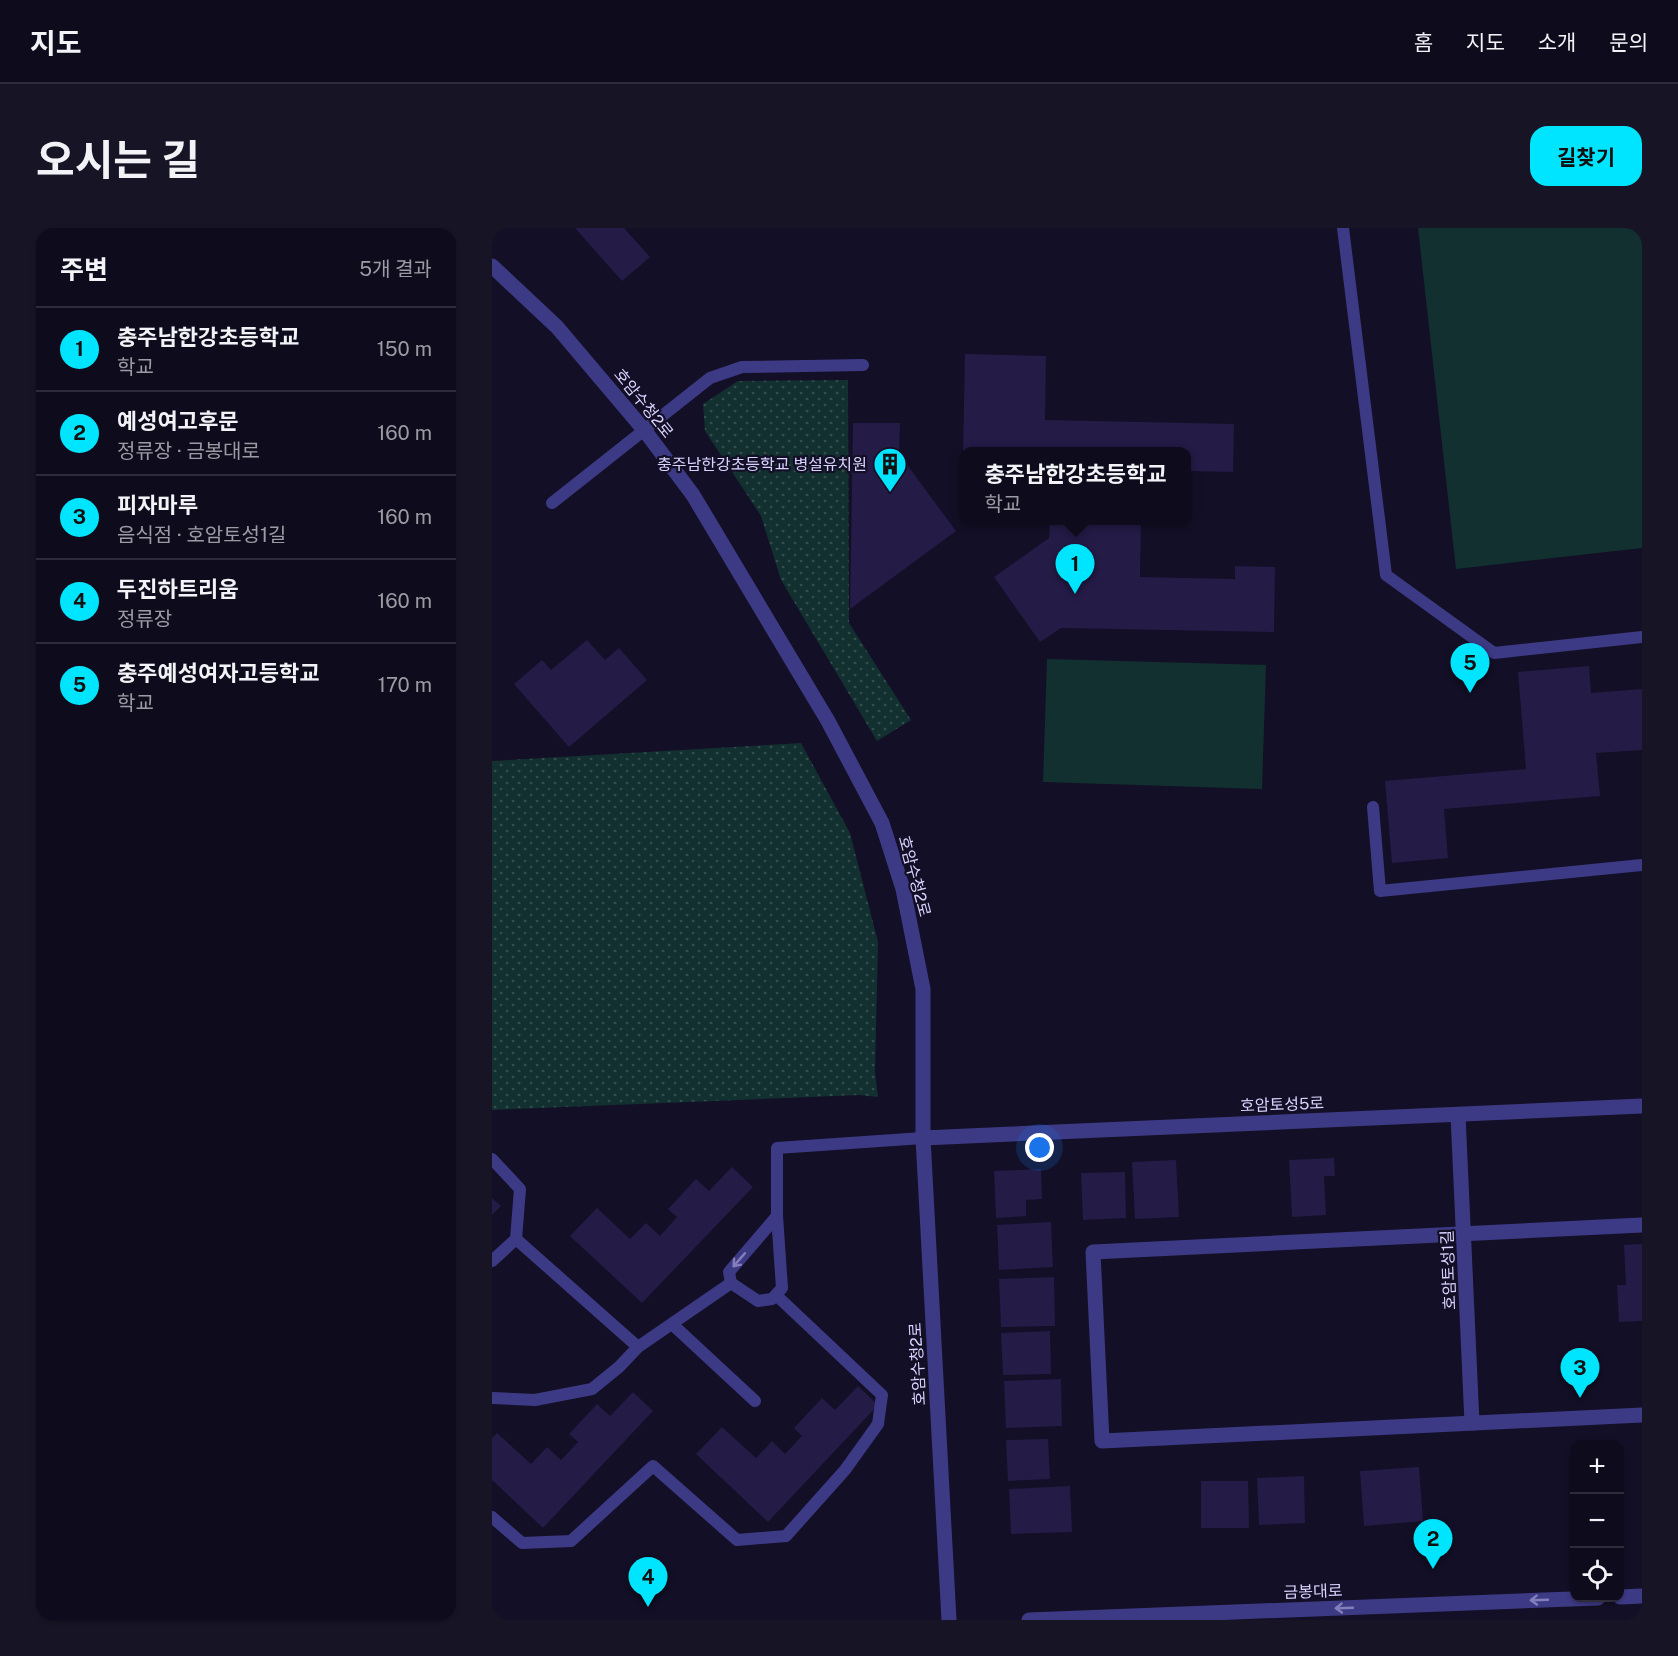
<!DOCTYPE html>
<html lang="ko">
<head>
<meta charset="utf-8">
<style>
  :root { --surface:#0e0b1c; --page:#171425; --text:#f1f3f6; --muted:#9b9ba3; --line:#2e2b3b; --accent:#00e5ff }
  body { margin:0; font-family:"Public Sans","Noto Sans KR",sans-serif; background:var(--page); color:var(--text) }
  .controls { position:absolute; right:18px; bottom:18px; display:grid; overflow:hidden; border-radius:12px; box-shadow:0 2px 4px #0004 }
  .controls button { width:54px; height:54px; display:grid; place-items:center; padding:0; border:0; border-bottom:2px solid var(--line); background:var(--surface); color:var(--text); font:30px sans-serif }
  .you { position:absolute; left:548px; top:920px; width:21px; height:21px; margin:-15px; border:4px solid #fff; border-radius:50%; background:#1a73e8; box-shadow:0 0 0 9px #1a73e833 }
  .badge { display:grid; place-items:center; width:39px; height:39px; border-radius:50%; background:var(--accent); color:#111; font-size:20px; font-weight:700 }
  .pin { position:absolute; translate:-50% -50px; filter:drop-shadow(0 2px 3px #0008) }
  .pin::after { content:''; position:absolute; top:32px; width:21px; height:18px; background:inherit; clip-path:polygon(0 0,100% 0,50% 100%) }
  .popup { position:absolute; left:468px; top:219px; width:231px; height:78px; box-sizing:border-box; display:grid; place-content:center; border-radius:12px; background:var(--surface); filter:drop-shadow(0 2px 4px #0005); font-size:20px; white-space:nowrap; color:var(--muted) }
  .popup b { font-size:22px; color:var(--text) }
  .popup::after { content:''; position:absolute; left:50%; top:100%; margin-left:-12px; border:12px solid transparent; border-top-color:var(--surface) }
  .list { margin:0; padding:0; list-style:none }
  h2 { display:flex; justify-content:space-between; align-items:center; height:78px; margin:0; padding:0 24px; font-size:26px }
  h2 small { font-size:20px; font-weight:400; color:var(--muted) }
  .list li { display:grid; grid-template-columns:39px 1fr auto; gap:18px; align-items:center; box-sizing:border-box; height:84px; padding:0 24px; border-top:2px solid var(--line) }
  .list b { display:block; font-size:22px; white-space:nowrap }
  .list p { margin:0; font-size:20px; white-space:nowrap; color:var(--muted) }
  .list em { font-size:20px; font-style:normal; color:var(--muted) }
  .icon { flex:none; width:33px; height:33px; fill:none; stroke:currentColor; stroke-width:2; stroke-linecap:round; stroke-linejoin:round }
  .map { position:relative; flex:none; width:1150px; height:1392px; overflow:hidden; border-radius:18px }
  header { display:flex; align-items:center; gap:36px; box-sizing:border-box; height:84px; padding:0 30px; background:var(--surface); border-bottom:2px solid var(--line) }
  header strong { font-size:28px }
  nav { display:flex; gap:33px; margin-inline-start:auto; font-size:21px }
  .intro { display:flex; align-items:center; justify-content:space-between; box-sizing:border-box; height:144px; padding:0 36px }
  h1 { margin:0; font-size:42px }
  .button { padding:15px 27px; border-radius:18px; background:var(--accent); color:#111; font-size:21px; font-weight:700 }
  main { display:flex; gap:36px; padding:0 36px }
  aside { flex:1; background:var(--surface); border-radius:18px; box-shadow:0 2px 4px #0004 }
  .map>svg:first-child { display:block }
  .grass { fill:url(#grass-dots) }
  .pitch { fill:#12302f }
  .building { fill:#241b47 }
  .lines { fill:none; stroke-linecap:round; stroke-linejoin:round }
  .service { stroke:#3d3a85; stroke-width:12 }
  .minor { stroke:#3d3a85; stroke-width:15 }
  .tertiary { stroke:#3d3a85; stroke-width:15 }
  .oneway { stroke:#837fbc }
  .labels { text-anchor:middle; stroke-width:4.5; stroke-linejoin:round; paint-order:stroke }
  .street-label { font-size:16px; fill:#d9d4ff; stroke:#130f26 }
  .poi-label { font-size:16px; fill:#d9d4ff; stroke:#130f26; text-anchor:end }
</style>
</head>
<body>
<header>
<strong>지도</strong>
<nav><a>홈</a><a>지도</a><a>소개</a><a>문의</a></nav>
</header>
<div class="intro"><h1>오시는 길</h1><a class="button">길찾기</a></div>
<main>
<aside>
<h2>주변<small>5개 결과</small></h2>
<ul class="list">
<li><span class="badge">1</span><div><b>충주남한강초등학교</b><p>학교</p></div><em>150 m</em></li>
<li><span class="badge">2</span><div><b>예성여고후문</b><p>정류장 · 금봉대로</p></div><em>160 m</em></li>
<li><span class="badge">3</span><div><b>피자마루</b><p>음식점 · 호암토성1길</p></div><em>160 m</em></li>
<li><span class="badge">4</span><div><b>두진하트리움</b><p>정류장</p></div><em>160 m</em></li>
<li><span class="badge">5</span><div><b>충주예성여자고등학교</b><p>학교</p></div><em>170 m</em></li>
</ul>
</aside>
<div class="map">
<svg width="1150" height="1392" viewBox="0 0 1150 1392">
  <defs>
    <pattern id="grass-dots" width="8" height="8" patternUnits="userSpaceOnUse" patternTransform="scale(1.5)"><rect width="8" height="8" fill="#12302f"/><path d="M2 2h.1M6 6h.1" fill="none" stroke="#344d4e" stroke-width="1.8" stroke-linecap="round"/></pattern>
  </defs>
  <rect width="100%" height="100%" fill="#130f26"/>
  <g class="grass">
    <polygon points="356,152 357,395 419,492 385,513 289,352 269,288 213,203 211,176 246,153"/>
    <polygon points="309,515 358,605 386,714 383,844 386,869 367,867 0,882 0,533"/>
  </g>
  <g class="pitch">
    <polygon points="926,0 1150,0 1150,320 964,341"/>
    <polygon points="555,431 774,437 770,561 551,554"/>
  </g>
  <g class="building">
    <polygon points="83,0 132,0 158,29 130,53"/>
    <polygon points="473,126 554,128 553,192 742,196 741,244 694,243 694,224 471,224"/>
    <polygon points="361,195 408,195 407,226 464,303 358,381"/>
    <polygon points="558,292 649,292 648,349 743,351 743,338 783,339 782,404 569,400 548,414 502,349 557,310"/>
    <polygon points="95,412 113,432 127,420 155,452 77,519 22,456 50,432 59,442"/>
    <polygon points="1097,438 1099,465 1150,461 1150,522 1104,525 1108,568 952,581 956,630 900,635 893,553 1034,541 1026,444"/>
    <polygon points="842,930 843,948 832,948 834,987 800,989 797,932"/>
    <polygon points="684,932 687,989 643,991 640,934"/>
    <polygon points="240,939 261,959 150,1075 78,1008 105,980 138,1011 154,995 168,1008 185,989 176,981 204,951 217,963"/>
    <polygon points="549,941 550,971 534,972 534,988 504,990 502,943"/>
    <polygon points="633,944 634,990 591,992 589,945"/>
    <polygon points="0,970 9,978 0,987"/>
    <polygon points="559,994 561,1039 507,1042 505,997"/>
    <polygon points="1150,1016 1150,1093 1127,1094 1125,1057 1134,1057 1132,1017"/>
    <polygon points="562,1049 563,1098 509,1099 507,1051"/>
    <polygon points="558,1103 559,1146 511,1147 509,1105"/>
    <polygon points="569,1151 570,1198 514,1200 512,1153"/>
    <polygon points="366,1158 386,1177 276,1294 204,1226 230,1199 264,1230 280,1213 293,1226 310,1208 302,1200 330,1170 343,1182"/>
    <polygon points="141,1164 161,1183 51,1300 0,1252 0,1210 5,1205 39,1236 55,1219 69,1232 86,1214 77,1206 105,1176 118,1188"/>
    <polygon points="556,1211 558,1251 516,1253 514,1212"/>
    <polygon points="927,1239 931,1293 872,1298 868,1243"/>
    <polygon points="812,1248 813,1295 767,1297 765,1250"/>
    <polygon points="709,1253 756,1253 757,1300 709,1300"/>
    <polygon points="578,1258 580,1304 519,1306 517,1261"/>
  </g>
  <g class="lines">
    <g class="service">
      <polyline points="851,0 894,347 1002,425 1150,409"/>
      <polyline points="60,275 218,150 250,139 371,137"/>
      <polyline points="881,579 888,663 1150,637"/>
      <polyline points="0,931 28,961 24,1011 0,1033"/>
      <polyline points="285,988 237,1044 239,1055 266,1073 280,1071 290,1060 285,988 285,920 431,910"/>
      <polyline points="24,1011 146,1119"/>
      <polyline points="180,1096 263,1173"/>
      <polyline points="0,1170 43,1172 100,1161 127,1139 146,1119 239,1055"/>
      <polyline points="0,1289 30,1315 79,1313 161,1238 245,1312 294,1308 353,1242 386,1196 390,1167 284,1067"/>
    </g>
    <g class="minor">
      <polyline points="0,38 65,99 153,203 201,267 336,493 390,595 411,661 431,761 431,910 457,1392"/>
      <polyline points="966,887 980,1195"/>
      <polyline points="431,910 1150,878"/>
      <polyline points="1150,997 601,1024 610,1213 1150,1187"/>
    </g>
    <g class="tertiary">
      <polyline points="1128,1369 1150,1368"/>
      <polyline points="537,1392 1106,1370"/>
    </g>
  </g>
  <defs><path id="oneway-shaft" d="M-6 0H5M1.5-3L5.5 0L1.5 3" fill="none" stroke-width="1.6" stroke-linecap="round" stroke-linejoin="round" transform="scale(1.5)"/></defs>
  <g class="oneway">
    <use href="#oneway-shaft" transform="translate(247 1032) rotate(131)"/>
    <use href="#oneway-shaft" transform="translate(1047 1372) rotate(178)"/>
    <use href="#oneway-shaft" transform="translate(852 1380) rotate(178)"/>
  </g>
  <defs>
    <symbol id="building-pin" viewBox="-11 -11 22 30"><path d="M0 17L-7.5 6A9.5 9.5 0 1 1 7.5 6Z" fill="#00e5ff" stroke="#130f26"/><path d="M-4-6H4V6H1V3H-1V6H-4ZM-2.5-4.3h1.7v1.8h-1.7ZM.8-4.3h1.7v1.8H.8ZM-2.5-1h1.7V.8h-1.7ZM.8-1h1.7V.8H.8Z" fill="#111"/></symbol>
  </defs>
  <g fill-rule="evenodd">
    <use href="#building-pin" x="379" y="217" width="38" height="52"/>
  </g>
  <g class="labels">
    <g class="street-label">
      <text transform="translate(152 175) rotate(51)" y="6">호암수청2로</text>
      <text transform="translate(423 648) rotate(75)" y="6">호암수청2로</text>
      <text transform="translate(790 876) rotate(-2)" y="6">호암토성5로</text>
      <text transform="translate(956 1042) rotate(-92)" y="6">호암토성1길</text>
      <text transform="translate(425 1136) rotate(-93)" y="6">호암수청2로</text>
      <text transform="translate(821 1363) rotate(-2)" y="6">금봉대로</text>
    </g>
    <g class="poi-label">
      <text x="375" y="242">충주남한강초등학교 병설유치원</text>
    </g>
  </g>
</svg>
<div class="controls">
<button>+</button>
<button>−</button>
<button><svg class="icon" aria-label="locate" viewBox="0 0 24 24"><circle cx="12" cy="12" r="6"/><path d="M12 2v4M12 18v4M2 12h4M18 12h4"/></svg></button>
</div>
<div class="you"></div>
<div class="pin badge" style="left:583px;top:366px">1</div>
<div class="popup"><b>충주남한강초등학교</b>학교</div>
<div class="pin badge" style="left:941px;top:1341px">2</div>
<div class="pin badge" style="left:1088px;top:1170px">3</div>
<div class="pin badge" style="left:156px;top:1379px">4</div>
<div class="pin badge" style="left:978px;top:465px">5</div>
</div>
</main>
</body>
</html>
